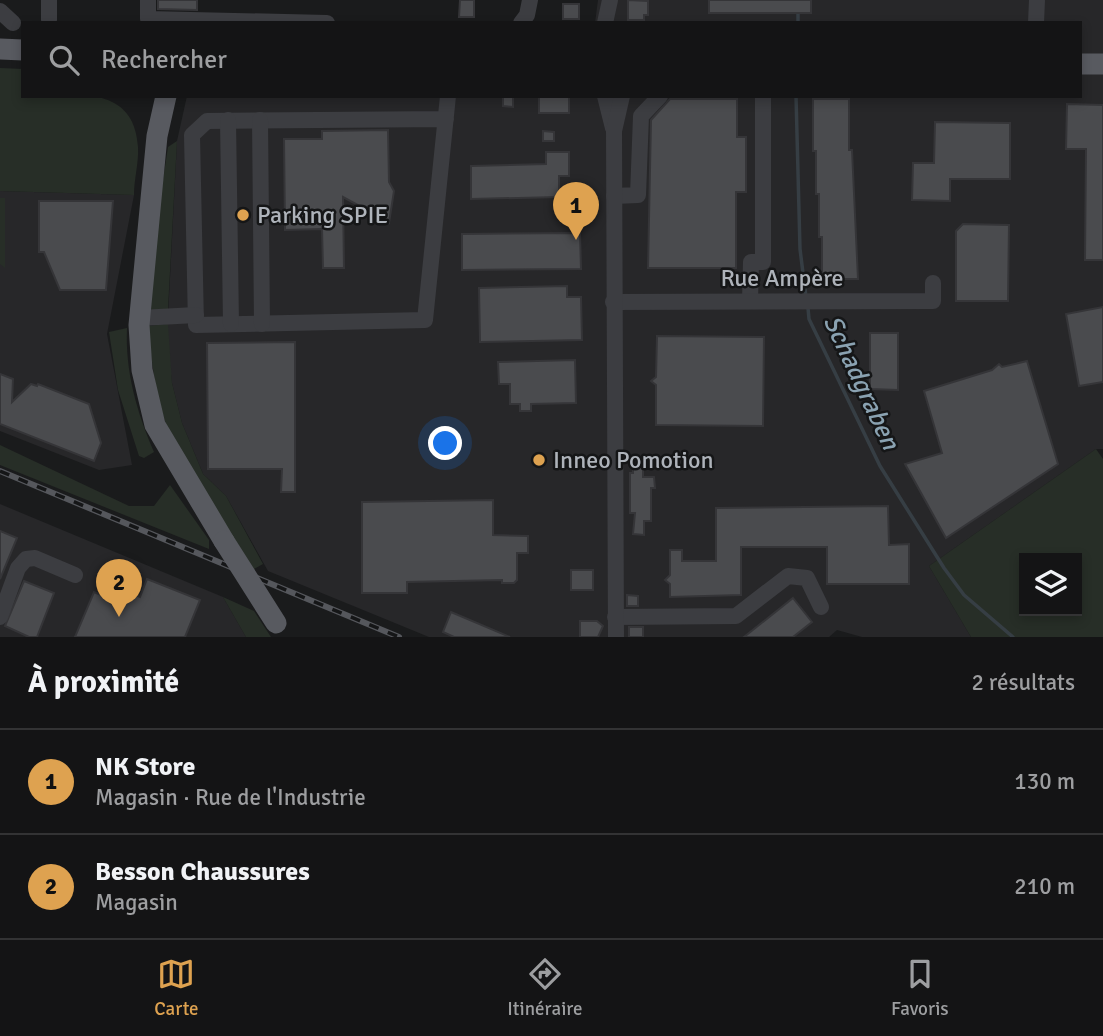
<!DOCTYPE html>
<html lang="fr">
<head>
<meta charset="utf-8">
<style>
  :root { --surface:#141415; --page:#212122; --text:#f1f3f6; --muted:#9d9ea0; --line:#333334; --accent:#dea250 }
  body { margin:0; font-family:Signika,sans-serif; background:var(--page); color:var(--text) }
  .controls { position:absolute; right:21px; bottom:21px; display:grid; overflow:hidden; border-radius:0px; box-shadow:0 4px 10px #0003 }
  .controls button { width:63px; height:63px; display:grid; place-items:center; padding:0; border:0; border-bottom:2px solid var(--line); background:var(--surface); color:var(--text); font:35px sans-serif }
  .you { position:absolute; left:446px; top:444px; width:24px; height:24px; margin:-18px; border:5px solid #fff; border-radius:50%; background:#1a73e8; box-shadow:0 0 0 10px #1a73e833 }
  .badge { display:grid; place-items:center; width:46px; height:46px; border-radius:50%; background:var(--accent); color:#111; font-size:23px; font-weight:700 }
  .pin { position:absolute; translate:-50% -58px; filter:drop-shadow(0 2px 4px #0008) }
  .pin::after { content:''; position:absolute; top:37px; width:24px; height:21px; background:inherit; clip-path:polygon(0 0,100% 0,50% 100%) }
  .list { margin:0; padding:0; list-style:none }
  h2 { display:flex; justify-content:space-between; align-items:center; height:91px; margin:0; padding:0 28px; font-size:30px }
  h2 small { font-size:23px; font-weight:400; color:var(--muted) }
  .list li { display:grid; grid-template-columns:46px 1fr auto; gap:21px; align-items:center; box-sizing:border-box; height:105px; padding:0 28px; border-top:2px solid var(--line) }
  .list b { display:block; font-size:26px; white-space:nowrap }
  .list p { margin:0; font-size:23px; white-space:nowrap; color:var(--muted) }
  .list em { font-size:23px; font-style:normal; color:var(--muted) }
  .icon { flex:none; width:38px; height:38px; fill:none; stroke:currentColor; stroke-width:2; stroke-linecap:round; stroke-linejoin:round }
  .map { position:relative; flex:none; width:1103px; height:637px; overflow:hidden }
  .search { position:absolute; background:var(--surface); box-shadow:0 4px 10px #0003; left:21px; right:21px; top:21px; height:77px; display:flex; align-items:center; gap:18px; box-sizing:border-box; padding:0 24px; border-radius:0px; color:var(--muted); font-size:26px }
  .sheet { height:301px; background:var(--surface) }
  nav { display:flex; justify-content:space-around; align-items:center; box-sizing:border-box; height:98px; border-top:2px solid var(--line); background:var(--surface); font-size:19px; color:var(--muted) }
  nav a { display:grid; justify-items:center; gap:4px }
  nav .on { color:var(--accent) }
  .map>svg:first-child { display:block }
  .built { fill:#272729 }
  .green { fill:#272e27; fill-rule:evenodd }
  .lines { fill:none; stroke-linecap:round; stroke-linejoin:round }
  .stream { stroke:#363e44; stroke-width:3.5 }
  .building { fill:#4a4b4e; stroke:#353538; stroke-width:2 }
  .minor { stroke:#3c3d41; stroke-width:16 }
  .major { stroke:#585a60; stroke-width:21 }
  .rail-casing { stroke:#55575c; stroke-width:6 }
  .rail { stroke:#151617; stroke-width:3.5; stroke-dasharray:10; stroke-linecap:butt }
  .major-bridge { stroke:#585a60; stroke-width:21 }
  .poi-dot { fill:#dea250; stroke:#151617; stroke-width:2.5 }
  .labels { text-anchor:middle; stroke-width:5; stroke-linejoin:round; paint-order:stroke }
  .poi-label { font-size:24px; fill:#aeb3ba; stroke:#151617; text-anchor:start }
  .street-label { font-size:24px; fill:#aeb3ba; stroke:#151617 }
  .water-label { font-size:26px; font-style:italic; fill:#8aa2b1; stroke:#151617 }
</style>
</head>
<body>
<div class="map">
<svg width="1103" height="637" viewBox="0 0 1103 637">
  <rect width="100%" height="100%" fill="#1a1b1c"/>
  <g class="built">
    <polygon points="598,0 1103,0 1103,449 1096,449 929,566 971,637 862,637 837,630 829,637 429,637 268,571 226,496 203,474 182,423 172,383 167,337 177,141 187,96 1080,96 1080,23 595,23"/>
    <polygon points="0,191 134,195 107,334 132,465 99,470 0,431"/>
    <polygon points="0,504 223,597 246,637 0,637"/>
  </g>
  <g class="green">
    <path d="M0,68L23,69V96C69,96 134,81 138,147C139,162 134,179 134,195L0,191Z"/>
    <polygon points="177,141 168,309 150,311 156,226 168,147"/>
    <polygon points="0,198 5,198 5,268 0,264"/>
    <path d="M168,324L172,383L182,423L203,474L226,496L263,564L254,569C227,526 181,469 165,421C155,391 151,358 148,326Z"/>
    <path d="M127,328C125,372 137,412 154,452L144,458L139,456L118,390L109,332Z"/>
    <polygon points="0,445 129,506 154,506 170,485 209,540 209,549 0,465"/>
    <path d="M1096,449L1103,459V637H971L929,566ZM1024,558H1077V611H1024Z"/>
    <polygon points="223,597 254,611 271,637 246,637"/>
  </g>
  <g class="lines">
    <g class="stream">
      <polyline points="798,23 798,0"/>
      <polyline points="796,96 800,249 806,297"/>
      <polyline points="808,308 809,319 880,466 944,568 964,595 1013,637"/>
    </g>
  </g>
  <g class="building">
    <polygon points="158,0 197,0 197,10 158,9"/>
    <polygon points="460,0 474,0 474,17 459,17"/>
    <polygon points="628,0 648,1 648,15 644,15 644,20 628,20"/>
    <rect x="709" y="0" width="102" height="13"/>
    <rect x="563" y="4" width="16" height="15"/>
    <polygon points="503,96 513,96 513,107 503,106"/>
    <polygon points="539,96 569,97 569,113 539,113"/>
    <polygon points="670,99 737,99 737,137 746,137 746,192 736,192 736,268 648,268 651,120"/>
    <polygon points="813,99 849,99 849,150 852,150 858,279 822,279 822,237 819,237 819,194 816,194 816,151 813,151"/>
    <polygon points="1067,104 1103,105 1103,260 1085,260 1086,149 1066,149"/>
    <polygon points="935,122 1010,123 1010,179 950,179 950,201 912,200 913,163 934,163"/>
    <polygon points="388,130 389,182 394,191 389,223 375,215 368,216 369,211 343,197 344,268 323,268 322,229 285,230 284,139 322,139 322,131"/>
    <polygon points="543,131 554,132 554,141 543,141"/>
    <polygon points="546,152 569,152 569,176 559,176 559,197 471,199 471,166 546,164"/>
    <polygon points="39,201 113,201 106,290 60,290 44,252 39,252"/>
    <polygon points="963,224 1009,225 1008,301 956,301 956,231"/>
    <polygon points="580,233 581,269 462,270 462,234"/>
    <polygon points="567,286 567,297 581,297 582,340 480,342 479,288"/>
    <polygon points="1103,307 1103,382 1079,386 1066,314"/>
    <polygon points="870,333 898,333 898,390 870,389"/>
    <polygon points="657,336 764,337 763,426 656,425 656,385 651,381 656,377"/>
    <polygon points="295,342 295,492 281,492 282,469 208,469 207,343"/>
    <polygon points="575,360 576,403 531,404 531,411 520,411 520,404 510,404 510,384 499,384 498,362"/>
    <polygon points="1027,361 1058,464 946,538 905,464 942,453 924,391 992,370 999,364 1002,367"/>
    <polygon points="0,374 13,379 12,402 31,384 37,386 38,384 89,404 101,443 94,461 0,424"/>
    <polygon points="633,466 643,466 643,477 654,477 655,488 651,488 651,521 644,521 644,535 633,534 635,513 630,513 630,473 633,473"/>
    <polygon points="493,500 493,535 528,536 528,553 517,553 517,580 514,583 502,583 502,580 407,582 407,593 362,593 362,502"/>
    <polygon points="888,506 889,545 909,544 909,584 827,584 827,547 741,547 741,595 670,597 670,584 665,580 670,575 670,550 682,550 682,561 716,561 716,508"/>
    <polygon points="0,531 17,538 0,579"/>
    <rect x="571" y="570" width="22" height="20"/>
    <polygon points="147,579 200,600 185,637 75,637 94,592 123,604 128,592 140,597"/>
    <polygon points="24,581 54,593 37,637 29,637 5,626"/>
    <polygon points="627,595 638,596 638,606 627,606"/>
    <polygon points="793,598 812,622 793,637 744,637"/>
    <polygon points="451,612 510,637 454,637 443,632"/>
    <polygon points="580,621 597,621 603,626 598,637 580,637"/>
    <rect x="629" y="627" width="14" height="10"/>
  </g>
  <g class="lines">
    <g class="minor">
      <polyline points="148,0 148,19 327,23"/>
      <polyline points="0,11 13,23"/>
      <polyline points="49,20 49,0"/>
      <polyline points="521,23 527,15 530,0"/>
      <polyline points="605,23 610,0"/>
      <polyline points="1036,23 1037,0"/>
      <polyline points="605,96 613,128"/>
      <polyline points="446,119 207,121 192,135 196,325 425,320 448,96"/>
      <polyline points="228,120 231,324"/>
      <polyline points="260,120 262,324"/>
      <polyline points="614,196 638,195 641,116 660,96"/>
      <polyline points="750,301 751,262 763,262 763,96"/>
      <polyline points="613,302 933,301 933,283"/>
      <polyline points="140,318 196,315"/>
      <polyline points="0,617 18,568 26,559 35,558 75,575"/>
      <polyline points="615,617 736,616 788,576 807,578 821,607"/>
      <polyline points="616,637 614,131 622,96"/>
    </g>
    <g class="major">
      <polyline points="0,49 23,50"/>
      <polyline points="1080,64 1103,64"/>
      <polyline points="166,96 157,136 139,325 142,370 155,425 224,541"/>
    </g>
    <defs>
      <polyline id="rail" points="0,471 399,637"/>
    </defs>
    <use href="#rail" class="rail-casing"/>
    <use href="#rail" class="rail"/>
    <polyline class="major-bridge" points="224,541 276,623"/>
  </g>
  <g class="poi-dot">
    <circle cx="243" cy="215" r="7"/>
    <circle cx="539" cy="460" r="7"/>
  </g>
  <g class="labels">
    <g class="poi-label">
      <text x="257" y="223">Parking SPIE</text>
      <text x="553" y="468">Inneo Pomotion</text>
    </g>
    <g class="street-label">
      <text x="782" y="286">Rue Ampère</text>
    </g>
    <g class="water-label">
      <text transform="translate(862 382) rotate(65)" y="9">Schadgraben</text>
    </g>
  </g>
</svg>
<div class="controls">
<button><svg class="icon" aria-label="layers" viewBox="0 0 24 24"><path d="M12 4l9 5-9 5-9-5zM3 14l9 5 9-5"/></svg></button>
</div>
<div class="you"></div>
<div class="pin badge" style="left:576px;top:240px">1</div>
<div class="pin badge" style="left:119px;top:617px">2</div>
<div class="search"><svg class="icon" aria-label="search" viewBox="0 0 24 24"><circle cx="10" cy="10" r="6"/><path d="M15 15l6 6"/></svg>Rechercher</div>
</div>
<section class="sheet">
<h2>À proximité<small>2 résultats</small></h2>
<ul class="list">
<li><span class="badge">1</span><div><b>NK Store</b><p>Magasin · Rue de l'Industrie</p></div><em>130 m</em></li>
<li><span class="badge">2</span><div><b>Besson Chaussures</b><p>Magasin</p></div><em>210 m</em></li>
</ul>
</section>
<nav>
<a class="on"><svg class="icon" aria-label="map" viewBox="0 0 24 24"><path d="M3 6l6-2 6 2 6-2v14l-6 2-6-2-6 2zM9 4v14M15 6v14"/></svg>Carte</a>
<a><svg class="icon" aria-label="directions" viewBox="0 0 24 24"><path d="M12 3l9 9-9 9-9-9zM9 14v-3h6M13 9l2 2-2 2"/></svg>Itinéraire</a>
<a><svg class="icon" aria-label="saved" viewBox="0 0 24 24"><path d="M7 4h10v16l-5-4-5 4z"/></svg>Favoris</a>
</nav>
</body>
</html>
